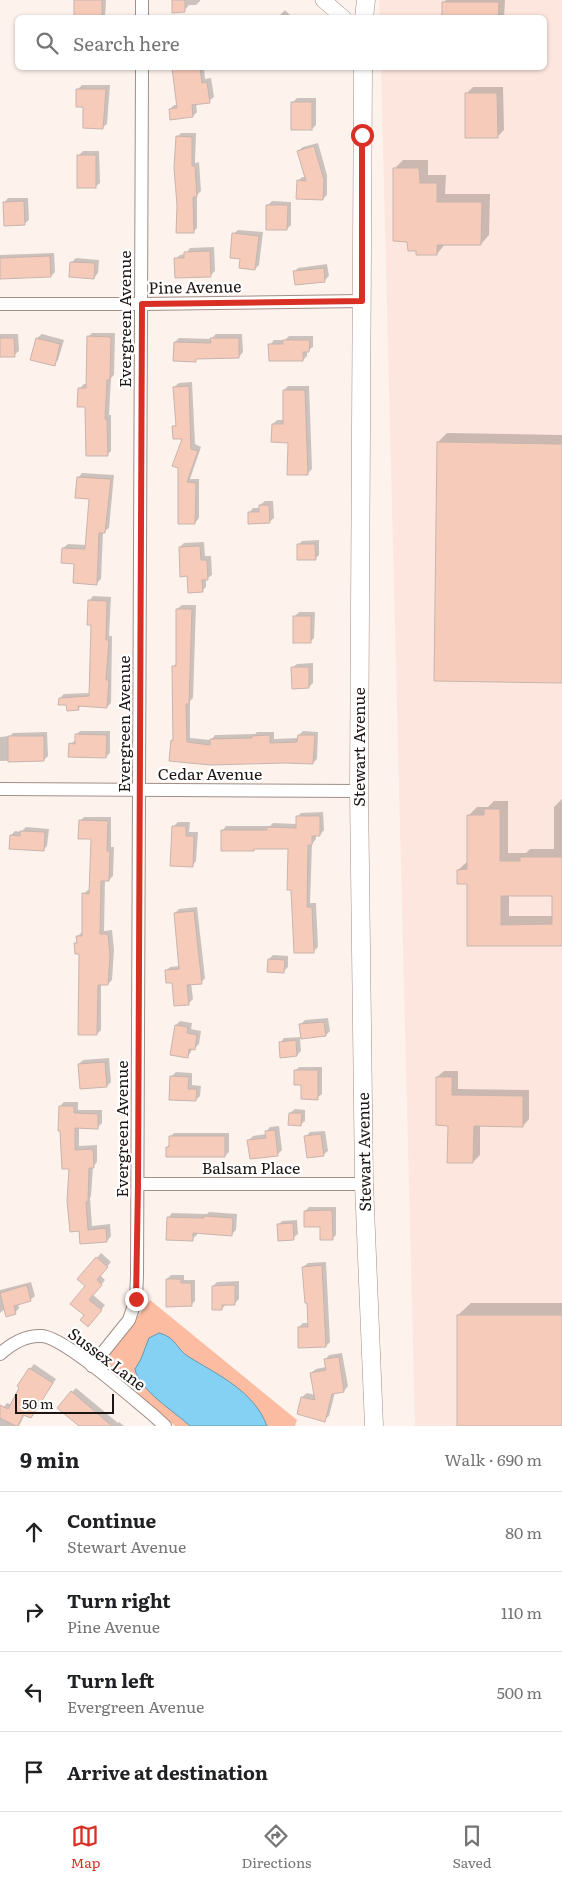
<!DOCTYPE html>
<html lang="en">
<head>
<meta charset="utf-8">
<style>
  :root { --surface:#fff; --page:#f2f2f2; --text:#202124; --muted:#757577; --line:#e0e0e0; --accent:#d93025 }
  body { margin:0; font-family:Literata,serif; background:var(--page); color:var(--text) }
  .scale { position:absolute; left:15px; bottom:12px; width:99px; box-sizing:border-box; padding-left:5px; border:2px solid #1c1513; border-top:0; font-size:14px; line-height:18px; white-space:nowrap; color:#1c1513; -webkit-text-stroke:4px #fff; paint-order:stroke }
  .stop { position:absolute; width:15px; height:15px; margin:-11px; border:4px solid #d93025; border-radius:50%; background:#fff }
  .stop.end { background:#d93025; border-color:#fff; box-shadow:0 1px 5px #0008 }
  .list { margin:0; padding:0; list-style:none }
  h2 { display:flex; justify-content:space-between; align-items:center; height:65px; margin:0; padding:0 20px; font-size:21px }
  h2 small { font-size:16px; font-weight:400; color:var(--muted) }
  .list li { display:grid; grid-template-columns:32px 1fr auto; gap:15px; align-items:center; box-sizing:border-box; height:80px; padding:0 20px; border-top:1px solid var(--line) }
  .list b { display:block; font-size:19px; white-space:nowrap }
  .list p { margin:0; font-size:16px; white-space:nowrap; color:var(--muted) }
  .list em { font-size:16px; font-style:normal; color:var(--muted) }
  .icon { flex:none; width:28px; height:28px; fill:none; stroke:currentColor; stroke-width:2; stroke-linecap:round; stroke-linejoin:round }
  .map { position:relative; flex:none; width:562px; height:1426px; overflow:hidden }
  .search { position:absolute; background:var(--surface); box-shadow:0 1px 4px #0004; left:15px; right:15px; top:15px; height:55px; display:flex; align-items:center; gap:12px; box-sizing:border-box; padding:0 18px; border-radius:8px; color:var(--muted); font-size:19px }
  .sheet { height:385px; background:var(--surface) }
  nav { display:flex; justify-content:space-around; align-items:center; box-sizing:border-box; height:70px; border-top:1px solid var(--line); background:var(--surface); font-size:14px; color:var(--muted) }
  nav a { display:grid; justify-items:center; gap:2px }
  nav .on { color:var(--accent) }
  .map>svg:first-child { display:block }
  .built { fill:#fde6de }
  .green { fill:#fcbca2 }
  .water { fill:#84d1f4; stroke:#6599b0 }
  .shadow { fill:#0003; fill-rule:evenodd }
  .building { fill:#f6cbba; stroke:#c8b5ae; fill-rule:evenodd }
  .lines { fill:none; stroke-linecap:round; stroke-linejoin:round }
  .minor-casing { stroke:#a08e87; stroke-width:14 }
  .tertiary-casing { stroke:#a08e87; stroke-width:16 }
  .secondary-casing { stroke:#a08e87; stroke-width:19 }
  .minor { stroke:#fff; stroke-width:12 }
  .tertiary { stroke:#fff; stroke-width:15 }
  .secondary { stroke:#fff; stroke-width:18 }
  .route { stroke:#d93025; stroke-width:6 }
  .labels { text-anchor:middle; stroke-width:4.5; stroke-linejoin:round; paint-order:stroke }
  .street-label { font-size:16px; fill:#1c1513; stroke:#fff }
</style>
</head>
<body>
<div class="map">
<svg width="562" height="1426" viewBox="0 0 562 1426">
  <rect width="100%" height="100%" fill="#fef2ed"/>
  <polygon class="built" points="379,0 562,0 562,1426 415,1426 381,68 544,68 544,18 380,17"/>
  <polygon class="green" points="150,1300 297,1420 295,1426 175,1426 102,1364"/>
  <path class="water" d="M159,1333C176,1337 176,1349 189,1357C218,1375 254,1391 267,1426H190C175,1412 138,1389 135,1369L141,1359L149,1338Z"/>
  <g class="shadow">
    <polygon points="75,0 106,0 105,18 75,18"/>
    <polygon points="173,0 200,0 200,1 196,5 189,5 184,11"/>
    <polygon points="446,0 505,0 504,18 444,18 444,2"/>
    <polygon points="285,10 293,18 277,18"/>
    <polygon points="172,68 204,68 205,79 211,78 214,97 209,101 196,103 197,112 193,116 170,109 174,105 178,105"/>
    <polygon points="82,85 110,85 107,124 102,128 85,105 78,89"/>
    <polygon points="473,87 503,87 504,130 497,137 466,94"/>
    <polygon points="297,98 316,98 316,125 312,129 293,102"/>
    <polygon points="181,133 196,133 195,163 199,162 201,191 197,195 197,228 193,232 177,137"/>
    <polygon points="318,143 327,175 327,195 323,199 298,181 302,177 306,177 298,151 303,147"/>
    <polygon points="83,151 99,151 100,183 95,187 78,156"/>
    <polygon points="403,160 428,160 428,175 446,175 445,194 490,194 489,235 481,244 445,244 437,254 418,250 408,241 394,169"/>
    <polygon points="8,198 28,198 29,220 24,224 4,203"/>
    <polygon points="272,201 291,202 291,225 287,229 267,206"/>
    <polygon points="238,230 263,232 259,265 255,269 242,258 233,234"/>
    <polygon points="214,247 215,271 211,275 175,259 180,255 186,254 190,248"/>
    <polygon points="54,253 55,272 51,276 0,277 0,255"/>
    <polygon points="76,258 99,260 98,273 94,278 72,262"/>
    <polygon points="327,264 329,276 325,280 294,272 298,268"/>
    <polygon points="92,333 115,333 114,375 111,378 109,415 111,415 111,451 107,455 80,388 84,384 88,384 88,337"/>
    <polygon points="0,334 18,334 19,351 14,355 0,356"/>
    <polygon points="42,334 64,340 58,360 54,365 37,338"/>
    <polygon points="216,334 242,334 243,352 239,357 198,358 195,360 175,342 179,338 211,339"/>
    <polygon points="289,336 313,336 313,347 307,351 307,356 303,360 270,345 274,340 285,340"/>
    <polygon points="192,382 195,444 201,447 190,479 199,479 199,518 195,523 179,467 184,437 174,427 177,423 174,387 179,383"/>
    <polygon points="288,386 309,386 312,469 307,474 289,441 273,424 277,420 284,420 284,390"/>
    <polygon points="447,433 562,435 562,682 438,442"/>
    <polygon points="82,473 114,475 109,528 103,532 101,579 97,583 63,548 68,544 86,545 90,498 78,478"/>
    <polygon points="265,501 273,501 274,518 269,522 249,513 253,508 260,508 260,505"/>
    <polygon points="319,540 319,555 315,559 298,545 302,541"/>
    <polygon points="204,542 205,556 211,556 212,575 206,579 206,587 202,591 188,575 180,547 184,543"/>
    <polygon points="93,596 111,597 109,636 112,636 111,703 107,707 82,705 78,709 60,698 64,694 90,693 92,624 89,601"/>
    <polygon points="182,605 196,605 193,698 190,701 190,738 211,740 215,735 255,734 257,732 274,732 274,739 299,738 299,735 303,731 318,732 317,759 313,763 172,741 174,739 173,667 177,663 177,609"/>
    <polygon points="299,612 315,612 314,638 310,642 295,616"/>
    <polygon points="313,663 313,683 309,687 292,668 297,664"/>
    <polygon points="80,731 110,731 110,753 106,757 70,744 76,740 76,735"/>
    <polygon points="47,732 48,756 44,760 0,761 0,737 10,736 13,733"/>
    <path d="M562,799V945H468V882L458,870L468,861V816L477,807H488L494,801H508V853H526L530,849H554V807ZM509,895H553V916H509Z"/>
    <polygon points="323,812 324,830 320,835 316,835 316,839 312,844 310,903 316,903 318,947 314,951 289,848 256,847 254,849 222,831 226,826 270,826 273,823 297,824 297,817 301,813"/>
    <polygon points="84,817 111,817 111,847 114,847 113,876 109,880 105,880 104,931 112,930 114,950 112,980 108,984 101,984 101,1030 97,1034 80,953 76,944 78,941 78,936 82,932 83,894 88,890 91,890 93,838 80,821"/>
    <polygon points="178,822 190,822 189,832 198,832 196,861 192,866 174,826"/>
    <polygon points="26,827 49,829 47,846 43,850 11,835 15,831 21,832"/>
    <polygon points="197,907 205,978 201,983 191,983 193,999 188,1004 166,971 170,967 180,966 175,913 179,909"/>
    <polygon points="273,955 288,956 288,967 284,971 269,959"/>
    <polygon points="328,1018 330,1031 326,1035 300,1038 301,1051 297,1055 280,1043 284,1038 302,1037 300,1025 305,1020"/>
    <polygon points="180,1021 192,1023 191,1029 201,1031 199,1044 195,1048 192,1048 191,1052 187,1057 176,1025"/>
    <polygon points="109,1058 111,1082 107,1086 79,1064 83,1060"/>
    <polygon points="299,1067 322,1067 322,1094 317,1098 302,1083 295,1071"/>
    <polygon points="444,1071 458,1071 458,1089 529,1090 529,1119 523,1126 480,1125 480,1155 473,1162 449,1124 437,1077"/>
    <polygon points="176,1072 192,1073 192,1085 201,1086 200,1096 196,1100 172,1076"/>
    <polygon points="64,1102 78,1102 78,1110 102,1110 102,1123 97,1128 79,1127 79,1146 97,1145 97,1162 93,1167 91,1196 90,1198 92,1226 110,1224 111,1236 107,1241 81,1243 60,1106"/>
    <polygon points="295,1109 305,1110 305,1121 300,1125 290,1113"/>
    <polygon points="279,1126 282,1150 278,1154 249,1140 253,1136 267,1134 266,1132 270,1127"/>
    <polygon points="325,1131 328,1151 323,1155 306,1137 310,1132"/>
    <polygon points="174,1133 229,1133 229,1152 225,1156 167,1147 170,1144 170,1137"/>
    <polygon points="309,1207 336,1207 336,1235 332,1239 322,1225 305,1211"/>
    <polygon points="209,1212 237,1214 236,1230 232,1234 197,1232 197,1235 192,1239 168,1218 172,1213 207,1214"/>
    <polygon points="297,1220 298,1234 293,1238 278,1225 282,1221"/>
    <polygon points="101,1253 111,1262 100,1275 105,1280 93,1295 105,1305 92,1321 85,1315 87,1286 97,1258"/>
    <polygon points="326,1262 330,1342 326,1346 299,1327 303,1323 309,1323 308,1301 303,1267 308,1263"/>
    <polygon points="171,1275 184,1275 184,1280 195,1280 195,1301 191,1305 167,1279"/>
    <polygon points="239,1281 239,1299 235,1303 226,1304 222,1309 213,1286 217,1282"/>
    <polygon points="31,1282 35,1296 30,1300 18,1303 19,1308 15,1313 5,1309 0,1313 0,1290"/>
    <polygon points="471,1303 562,1303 562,1426 458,1426 458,1315"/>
    <polygon points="342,1353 348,1386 344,1391 335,1392 329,1416 324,1420 298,1413 302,1397 307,1393 315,1395 311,1373 316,1369 326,1367 325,1360 329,1355"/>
    <polygon points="34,1364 56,1379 30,1417 25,1414 19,1426 0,1426 0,1412 7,1403 12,1405 30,1369"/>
    <polygon points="76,1388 118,1423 119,1422 124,1426 81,1426 72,1392"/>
  </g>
  <g class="building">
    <polygon points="74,0 102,0 102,17 74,16"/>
    <polygon points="172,0 185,0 185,12 172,13"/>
    <polygon points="442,2 499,2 498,18 442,18"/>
    <polygon points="172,68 200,68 202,83 207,82 210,103 192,105 193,117 170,120 169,109 177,108"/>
    <polygon points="76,89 106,89 103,129 83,128 83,107 76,107"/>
    <polygon points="465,93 497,93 498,138 465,138"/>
    <rect x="291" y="102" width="21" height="28"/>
    <polygon points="176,136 192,137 192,166 195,166 197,197 193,197 194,233 176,233 177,205 174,168"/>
    <polygon points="314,146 324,180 323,200 296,199 297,180 306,181 297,151"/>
    <rect x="77" y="155" width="19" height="33"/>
    <polygon points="393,168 419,168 420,183 437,183 437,202 482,202 481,245 437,245 437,255 416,255 416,251 408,251 407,242 393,241"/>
    <polygon points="24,201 25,225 4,226 3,202"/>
    <polygon points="266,205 288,205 287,230 266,230"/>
    <polygon points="232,233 259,236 255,270 239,268 240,259 230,258"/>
    <polygon points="210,251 211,277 175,278 174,258 184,258 184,252"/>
    <polygon points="50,256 51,277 0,279 0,258"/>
    <polygon points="70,262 95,263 94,279 69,277"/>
    <polygon points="324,268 325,282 295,285 293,271"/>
    <polygon points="87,336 111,337 110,380 107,380 105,419 107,419 108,456 86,456 85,407 77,407 78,388 86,388"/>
    <polygon points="0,338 14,338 15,357 0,357"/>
    <polygon points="36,338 60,344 55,366 30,360"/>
    <polygon points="210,338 239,338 239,358 196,359 196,362 173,361 174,342 211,343"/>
    <polygon points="283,340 310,340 309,352 303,352 303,361 269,361 268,344 283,344"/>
    <polygon points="189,386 191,449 198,451 187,482 196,483 195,524 178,524 178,468 172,466 182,439 173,439 172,426 176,426 173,387"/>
    <polygon points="283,390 305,390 308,475 287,475 288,443 271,442 272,424 283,424"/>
    <polygon points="437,442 562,444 562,683 434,681"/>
    <polygon points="77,477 111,479 105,533 99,533 97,585 73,583 74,564 61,563 62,548 85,549 89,499 75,498"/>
    <polygon points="259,505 269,505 270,523 248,524 248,512 259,512"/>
    <polygon points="297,544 315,544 316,560 297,560"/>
    <polygon points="200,546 201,560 207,560 208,580 202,580 203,592 188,593 187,576 180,577 179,547"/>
    <polygon points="88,600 107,601 106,640 109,640 106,680 109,680 107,708 78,706 79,710 67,711 66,705 58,705 59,698 89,696 91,625 87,625"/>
    <polygon points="176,609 192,609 189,704 186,704 187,742 210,745 210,739 252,738 252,736 270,735 270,743 297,742 298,735 315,735 313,764 285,763 210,765 169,761 171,740 173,741 172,666 176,666"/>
    <rect x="293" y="616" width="18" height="27"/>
    <polygon points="291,667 309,667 309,688 292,689"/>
    <polygon points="75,734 107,735 106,758 68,757 69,743 75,744"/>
    <polygon points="8,736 44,736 44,761 8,762"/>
    <path d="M484,809H500V861H520V857H562V946H467V884H457V870L467,869V815H484ZM501,896H552V924L501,925Z"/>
    <polygon points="296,816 320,816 320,836 312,836 312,845 308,845 307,907 312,907 314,953 294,953 291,890 287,890 288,849 254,849 254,851 221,851 221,830 267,830 267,827 296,828"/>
    <polygon points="79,820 108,821 107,851 110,851 109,881 101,881 100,934 108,934 110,955 108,985 98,985 97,1035 78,1035 79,954 75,954 74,943 77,943 76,936 82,936 82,893 89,894 91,839 78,839"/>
    <polygon points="172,826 186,826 186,836 194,836 193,867 170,866"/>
    <polygon points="20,831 45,832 44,851 9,849 10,835 20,836"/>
    <polygon points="194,911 202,984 187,985 189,1005 174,1006 172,983 166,983 165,970 179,969 174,913"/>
    <polygon points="268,959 285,960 284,973 267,972"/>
    <polygon points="324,1022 326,1036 301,1039 299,1024"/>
    <polygon points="175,1025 188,1027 187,1033 197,1035 195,1050 189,1049 188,1058 170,1055"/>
    <polygon points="296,1040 297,1056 280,1058 279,1042"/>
    <polygon points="105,1062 107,1087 80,1089 78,1064"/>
    <polygon points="294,1070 318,1070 318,1100 301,1099 301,1085 294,1085"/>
    <polygon points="170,1076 189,1077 188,1089 197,1089 196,1101 169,1100"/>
    <polygon points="436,1077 452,1077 452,1095 523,1096 523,1127 474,1126 473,1163 447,1163 448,1126 436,1125"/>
    <polygon points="59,1106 74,1106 74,1113 98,1114 98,1129 75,1128 75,1150 93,1149 94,1168 89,1168 88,1202 86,1202 88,1230 106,1228 107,1242 80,1244 79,1231 70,1232 67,1201 69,1169 62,1169 60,1131 58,1131"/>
    <polygon points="289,1113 302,1113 301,1126 288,1125"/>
    <polygon points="275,1130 278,1156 250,1159 247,1140 266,1138 265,1131"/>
    <polygon points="321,1134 324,1156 307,1158 304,1136"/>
    <polygon points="169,1136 225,1136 225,1157 166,1157 166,1147 169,1147"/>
    <polygon points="332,1210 333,1240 320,1240 320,1227 304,1227 304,1211"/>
    <polygon points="204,1216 233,1218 232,1236 193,1233 193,1241 166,1240 167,1217 204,1218"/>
    <polygon points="293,1223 294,1240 278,1241 277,1224"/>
    <polygon points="96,1257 108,1267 97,1280 102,1285 89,1300 102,1310 88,1327 80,1320 84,1315 70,1304 85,1286 77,1279"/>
    <polygon points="322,1265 326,1347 298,1348 298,1327 308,1327 307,1303 305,1303 302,1267"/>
    <polygon points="166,1279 181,1279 181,1283 191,1283 192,1306 166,1307"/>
    <polygon points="27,1285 31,1301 14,1306 16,1314 6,1317 0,1293"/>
    <polygon points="235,1285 235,1305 222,1305 222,1310 212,1310 212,1286"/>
    <rect x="457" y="1315" width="105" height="111"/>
    <polygon points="339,1357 344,1392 332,1394 325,1422 297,1414 301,1397 315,1400 310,1373 326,1370 324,1359"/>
    <polygon points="29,1368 53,1383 31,1418 23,1415 18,1426 16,1426 0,1418 0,1405 8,1409 19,1388 17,1386"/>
    <polygon points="71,1391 91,1408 112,1426 79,1426 57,1408"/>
  </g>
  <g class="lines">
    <defs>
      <g id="minor">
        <polyline points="142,18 142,0"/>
        <polyline points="0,304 142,304 361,301"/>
        <polyline points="0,789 359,791"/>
        <polyline points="139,1184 364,1184"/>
        <path d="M0,1354C11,1344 26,1335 42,1336C65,1338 131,1397 152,1414L165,1426"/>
        <polyline points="92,1366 129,1320 136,1299 137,1275 142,68"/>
      </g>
      <polyline id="tertiary" points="323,0 344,18"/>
      <g id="secondary">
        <polyline points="364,18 366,0"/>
        <polyline points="363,68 359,791 364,1184 374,1426"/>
      </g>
    </defs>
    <use href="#minor" class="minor-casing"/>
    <use href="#tertiary" class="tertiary-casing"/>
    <use href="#secondary" class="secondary-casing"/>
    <use href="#minor" class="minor"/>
    <use href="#tertiary" class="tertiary"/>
    <use href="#secondary" class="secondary"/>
  </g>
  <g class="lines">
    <polyline class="route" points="136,1299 138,1184 142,304 362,301 362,135"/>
  </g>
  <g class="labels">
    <g class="street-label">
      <text transform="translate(195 287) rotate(-1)" y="6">Pine Avenue</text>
      <text transform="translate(125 319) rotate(-90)" y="6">Evergreen Avenue</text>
      <text transform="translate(124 724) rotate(-90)" y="6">Evergreen Avenue</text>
      <text transform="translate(359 747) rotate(-90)" y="6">Stewart Avenue</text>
      <text x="210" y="780">Cedar Avenue</text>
      <text transform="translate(122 1129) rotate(-90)" y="6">Evergreen Avenue</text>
      <text transform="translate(364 1152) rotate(-91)" y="6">Stewart Avenue</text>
      <text x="251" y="1174">Balsam Place</text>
      <text transform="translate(107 1359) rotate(37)" y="6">Sussex Lane</text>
    </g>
  </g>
</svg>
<div class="scale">50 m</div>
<div class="stop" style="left:362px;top:135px"></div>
<div class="stop end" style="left:136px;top:1299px"></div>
<div class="search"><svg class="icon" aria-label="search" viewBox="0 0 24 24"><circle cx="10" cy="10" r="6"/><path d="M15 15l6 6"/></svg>Search here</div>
</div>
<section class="sheet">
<h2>9 min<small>Walk · 690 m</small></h2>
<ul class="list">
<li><svg class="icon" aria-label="ahead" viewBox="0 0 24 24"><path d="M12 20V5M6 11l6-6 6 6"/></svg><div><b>Continue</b><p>Stewart Avenue</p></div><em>80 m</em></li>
<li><svg class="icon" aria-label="right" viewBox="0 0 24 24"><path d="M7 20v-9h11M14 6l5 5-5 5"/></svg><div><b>Turn right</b><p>Pine Avenue</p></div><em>110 m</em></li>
<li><svg class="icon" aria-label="left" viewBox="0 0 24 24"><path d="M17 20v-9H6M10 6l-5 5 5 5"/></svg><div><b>Turn left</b><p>Evergreen Avenue</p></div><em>500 m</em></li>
<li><svg class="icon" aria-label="arrive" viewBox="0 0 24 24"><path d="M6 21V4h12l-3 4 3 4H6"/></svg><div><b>Arrive at destination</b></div></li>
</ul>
</section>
<nav>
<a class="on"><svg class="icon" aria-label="map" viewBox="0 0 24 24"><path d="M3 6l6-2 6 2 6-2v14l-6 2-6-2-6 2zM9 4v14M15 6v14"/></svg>Map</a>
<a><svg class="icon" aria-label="directions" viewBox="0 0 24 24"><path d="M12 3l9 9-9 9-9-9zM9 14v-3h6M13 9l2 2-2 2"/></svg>Directions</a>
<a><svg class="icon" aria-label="saved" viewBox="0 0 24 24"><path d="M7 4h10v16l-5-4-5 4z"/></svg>Saved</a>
</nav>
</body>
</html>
